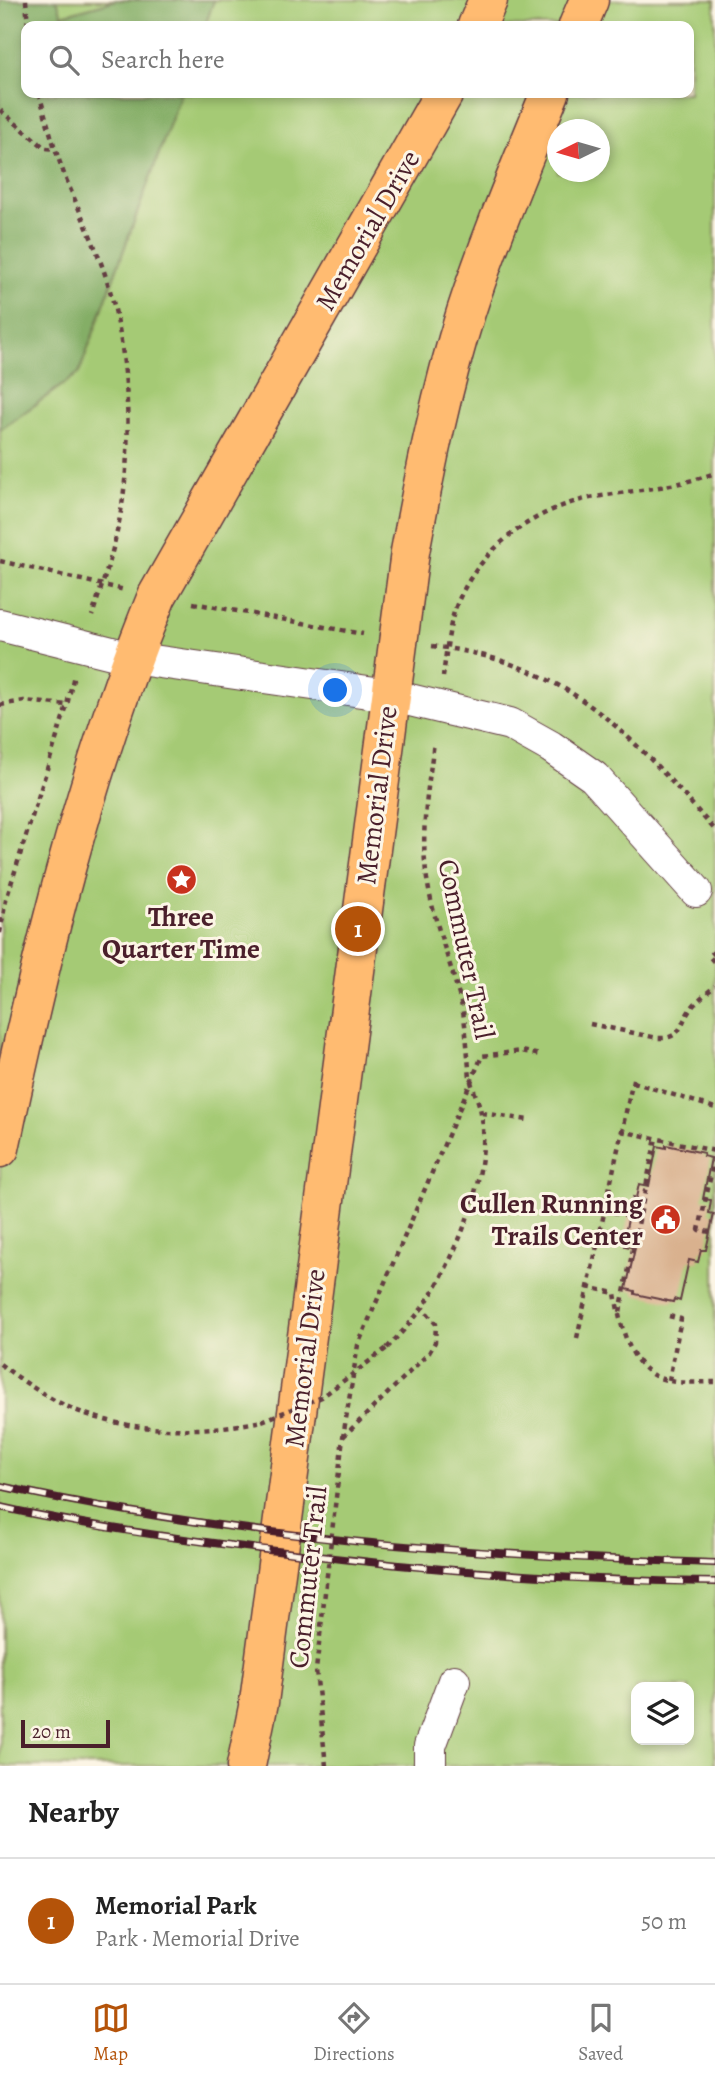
<!DOCTYPE html>
<html lang="en">
<head>
<meta charset="utf-8">
<style>
  :root { --surface:#fff; --page:#f6f6f6; --text:#222; --muted:#767676; --line:#e0e0e0; --accent:#b45309 }
  body { margin:0; font-family:Alegreya,serif; background:var(--page); color:var(--text) }
  .controls { position:absolute; right:21px; bottom:21px; display:grid; overflow:hidden; border-radius:14px; box-shadow:0 4px 10px #0003 }
  .controls button { width:63px; height:63px; display:grid; place-items:center; padding:0; border:0; border-bottom:2px solid var(--line); background:var(--surface); color:var(--text); font:35px sans-serif }
  .compass { position:absolute; left:547px; top:119px; width:63px; height:63px; border-radius:50%; background:var(--surface); box-shadow:0 4px 10px #0003; rotate:265deg }
  .scale { position:absolute; left:21px; bottom:18px; width:89px; box-sizing:border-box; padding-left:7px; border:4px solid #4a1f2b; border-top:0; font-size:19px; line-height:24px; white-space:nowrap; color:#4a1f2b; -webkit-text-stroke:5px #fcf5e5; paint-order:stroke }
  .you { position:absolute; left:336px; top:691px; width:24px; height:24px; margin:-18px; border:5px solid #fff; border-radius:50%; background:#1a73e8; box-shadow:0 0 0 10px #1a73e833 }
  .badge { display:grid; place-items:center; width:46px; height:46px; border-radius:50%; background:var(--accent); color:#fff; font-size:23px; font-weight:700 }
  .pin { position:absolute; translate:-50% -50%; border:4px solid #fff; box-shadow:0 2px 7px #0006 }
  .list { margin:0; padding:0; list-style:none }
  h2 { display:flex; justify-content:space-between; align-items:center; height:91px; margin:0; padding:0 28px; font-size:30px }
  h2 small { font-size:23px; font-weight:400; color:var(--muted) }
  .list li { display:grid; grid-template-columns:46px 1fr auto; gap:21px; align-items:center; box-sizing:border-box; height:126px; padding:0 28px; border-top:2px solid var(--line) }
  .list b { display:block; font-size:26px; white-space:nowrap }
  .list p { margin:0; font-size:23px; white-space:nowrap; color:var(--muted) }
  .list em { font-size:23px; font-style:normal; color:var(--muted) }
  .icon { flex:none; width:38px; height:38px; fill:none; stroke:currentColor; stroke-width:2; stroke-linecap:round; stroke-linejoin:round }
  .map { position:relative; flex:none; width:715px; height:1766px; overflow:hidden }
  .search { position:absolute; background:var(--surface); box-shadow:0 4px 10px #0003; left:21px; right:21px; top:21px; height:77px; display:flex; align-items:center; gap:18px; box-sizing:border-box; padding:0 24px; border-radius:14px; color:var(--muted); font-size:26px }
  .sheet { height:217px; background:var(--surface) }
  nav { display:flex; justify-content:space-around; align-items:center; box-sizing:border-box; height:98px; border-top:2px solid var(--line); background:var(--surface); font-size:19px; color:var(--muted) }
  nav a { display:grid; justify-items:center; gap:4px }
  nav .on { color:var(--accent) }
  .map>svg:first-child { display:block }
  .green { fill:#a5ca74; stroke:#787450; stroke-width:2; fill-rule:evenodd }
  .forest { fill:#84ae66; stroke:#676648; stroke-width:2 }
  .building { fill:#d9b18e }
  .lines { fill:none; stroke-linecap:round; stroke-linejoin:round }
  .minor-casing { stroke:#633d43; stroke-width:34 }
  .major-casing { stroke:#633d43; stroke-width:41 }
  .path { stroke:#633d43; stroke-width:4.5; stroke-dasharray:5 5; stroke-linecap:butt }
  .minor { stroke:#fff; stroke-width:32 }
  .major { stroke:#ffbb71; stroke-width:38 }
  .rail-casing { stroke:#4a1f2b; stroke-width:8 }
  .rail { stroke:#fcf5e5; stroke-width:5; stroke-dasharray:16; stroke-linecap:butt }
  .path-bridge { stroke:#633d43; stroke-width:4.5; stroke-dasharray:5 5; stroke-linecap:butt }
  .labels { text-anchor:middle; stroke-width:6; stroke-linejoin:round; paint-order:stroke }
  .street-label { font-size:28px; fill:#4a1f2b; stroke:#fcf5e5 }
  .poi-label { font-size:28px; font-weight:bold; fill:#4a1f2b; stroke:#fcf5e5 }
</style>
</head>
<body>
<div class="map">
<svg width="715" height="1766" viewBox="0 0 715 1766">
  <rect width="100%" height="100%" fill="#fcf5e5"/>
  <filter id="ink" filterUnits="userSpaceOnUse"><feTurbulence type="fractalNoise" baseFrequency=".0143" numOctaves="2"/><feDisplacementMap in="SourceGraphic" scale="14" xChannelSelector="R" yChannelSelector="G"/><feConvolveMatrix kernelMatrix="1 2 1 2 8 2 1 2 1" color-interpolation-filters="sRGB"/></filter>
  <filter id="wash" filterUnits="userSpaceOnUse"><feTurbulence type="fractalNoise" baseFrequency=".00686" numOctaves="4" result="noise"/><feDisplacementMap in="SourceGraphic" scale="28" xChannelSelector="R" yChannelSelector="G"/><feGaussianBlur stdDeviation="1.57" result="paint"/><feColorMatrix in="noise" values="0 0 0 0 0 0 0 0 0 0 0 0 0 0 0 0 0 1.4 0 .05"/><feComposite in="paint" operator="in"/></filter>
  <g filter="url(#wash)">
    <rect width="100%" height="100%" fill="#f2e7cc"/>
    <path class="green" d="M0,0H715V1766H0ZM26,26H689V93H26ZM558,130H600V172H558ZM636,1687H689V1740H636Z"/>
    <polygon class="forest" points="0,0 57,0 62,15 116,0 214,0 205,26 26,26 26,93 181,93 79,373 0,430"/>
    <g id="blocks">
      <polygon class="building" points="666,1145 704,1153 703,1156 711,1158 703,1199 711,1200 709,1213 714,1214 706,1250 701,1250 698,1262 689,1260 680,1301 674,1299 673,1302 635,1294 635,1291 626,1289 635,1248 625,1246 628,1233 625,1233 633,1197 636,1198 639,1184 649,1186 657,1146 666,1148"/>
    </g>
  </g>
  <g filter="url(#ink)">
    <use href="#blocks" fill-opacity="0" stroke="#633d43" stroke-width="2"/>
    <g class="lines">
      <defs>
        <g id="minor">
          <polyline points="0,625 132,658 389,695 510,724 551,747 594,777 696,891"/>
          <polyline points="430,1766 430,1746 454,1681"/>
        </g>
        <g id="major">
          <polyline points="477,26 488,0"/>
          <polyline points="578,26 589,0"/>
          <path d="M0,1148C39,963 85,771 157,596L444,93"/>
          <path d="M246,1766L259,1702L410,552C425,471 441,391 466,312C490,238 521,165 550,93"/>
        </g>
      </defs>
      <use href="#minor" class="minor-casing"/>
      <use href="#major" class="major-casing"/>
      <g class="path">
        <polyline points="26,0 28,26"/>
        <path d="M39,93C47,122 55,151 66,179C81,215 98,250 109,287C131,361 134,465 115,540C109,566 100,591 92,616"/>
        <polyline points="0,110 45,148 55,149"/>
        <polyline points="0,561 125,590"/>
        <polyline points="193,603 363,634"/>
        <path d="M432,646C570,663 628,732 715,830"/>
        <path d="M443,677C446,655 448,630 455,609C476,552 531,510 590,498C632,490 674,488 715,473"/>
        <polyline points="0,705 24,701 67,705"/>
        <polyline points="0,933 6,900 67,705 74,675"/>
        <polyline points="715,951 709,956 715,963"/>
        <path d="M590,1024L658,1038C682,1039 679,1025 690,1010C696,1001 707,993 715,986"/>
        <polyline points="633,1082 715,1108"/>
        <polyline points="482,1113 528,1120"/>
        <polyline points="621,1131 715,1151"/>
        <polyline points="604,1210 639,1218"/>
        <polyline points="710,1232 699,1230 715,1156"/>
        <path d="M587,1287L615,1293C619,1320 628,1362 655,1376C672,1385 697,1382 715,1382"/>
        <polyline points="620,1312 656,1138"/>
        <polyline points="669,1316 681,1319 669,1380"/>
        <polyline points="577,1338 634,1075"/>
        <path d="M387,1348C399,1335 412,1322 422,1308C455,1263 493,1169 481,1113C479,1100 472,1089 470,1077C467,1053 467,1027 461,1003C451,963 435,926 428,885C419,837 428,789 434,742"/>
        <path d="M0,1364C20,1379 41,1394 64,1405C125,1434 197,1434 262,1421"/>
        <polyline points="343,1437 429,1353 435,1342 436,1324 423,1308"/>
        <polyline points="326,1766 316,1670 343,1437 358,1345 482,1056 522,1051 540,1055"/>
      </g>
      <use href="#minor" class="minor"/>
      <use href="#major" class="major"/>
      <defs>
        <g id="rail">
          <path d="M0,1486C234,1538 476,1556 715,1563"/>
          <path d="M0,1507C91,1527 185,1540 277,1551C422,1570 568,1581 715,1582"/>
        </g>
      </defs>
      <use href="#rail" class="rail-casing"/>
      <use href="#rail" class="rail"/>
      <polyline class="path-bridge" points="262,1421 322,1397 387,1348"/>
    </g>
  </g>
  <defs>
    <symbol id="sight-disc" viewBox="-11 -11 22 22"><circle r="9.5" fill="#c8321e" stroke="#fcf5e5"/><path d="M0-6L1.8-2.2L6-1.7L2.9 1.2L3.7 5.4L0 3.3L-3.7 5.4L-2.9 1.2L-6-1.7L-1.8-2.2Z" fill="#fff"/></symbol>
    <symbol id="civic-disc" viewBox="-11 -11 22 22"><circle r="9.5" fill="#c8321e" stroke="#fcf5e5"/><path d="M-.6-6.5H3V-4.5H.6V-3L4-1V1h2V6H-6V1h2V-1L-.6-3ZM-1.2 2.5V6h2.4V2.5Z" fill="#fff"/></symbol>
  </defs>
  <g fill-rule="evenodd">
    <use href="#sight-disc" x="164" y="862" width="35" height="35"/>
    <use href="#civic-disc" x="648" y="1202" width="35" height="35"/>
  </g>
  <g class="labels">
    <g class="street-label">
      <text transform="translate(367 230) rotate(-60)" y="10">Memorial Drive</text>
      <text transform="translate(376 795) rotate(-83)" y="10">Memorial Drive</text>
      <text transform="translate(467 949) rotate(78)" y="10">Commuter Trail</text>
      <text transform="translate(304 1358) rotate(-83)" y="10">Memorial Drive</text>
      <text transform="translate(307 1577) rotate(-84)" y="10">Commuter Trail</text>
    </g>
    <g class="poi-label">
      <text x="181" y="926">Three<tspan x="181" dy="32">Quarter Time</tspan></text>
      <text x="643" y="1213" text-anchor="end">Cullen Running<tspan x="643" dy="32">Trails Center</tspan></text>
    </g>
  </g>
</svg>
<div class="controls">
<button><svg class="icon" aria-label="layers" viewBox="0 0 24 24"><path d="M12 4l9 5-9 5-9-5zM3 14l9 5 9-5"/></svg></button>
</div>
<svg class="compass" viewBox="-18 -18 36 36"><path d="M0-13l5 13h-10z" fill="#e53935"/><path d="M0 13l5-13h-10z" fill="#767676"/></svg>
<div class="scale">20 m</div>
<div class="you"></div>
<div class="pin badge" style="left:358px;top:929px">1</div>
<div class="search"><svg class="icon" aria-label="search" viewBox="0 0 24 24"><circle cx="10" cy="10" r="6"/><path d="M15 15l6 6"/></svg>Search here</div>
</div>
<section class="sheet">
<h2>Nearby<small></small></h2>
<ul class="list">
<li><span class="badge">1</span><div><b>Memorial Park</b><p>Park · Memorial Drive</p></div><em>50 m</em></li>
</ul>
</section>
<nav>
<a class="on"><svg class="icon" aria-label="map" viewBox="0 0 24 24"><path d="M3 6l6-2 6 2 6-2v14l-6 2-6-2-6 2zM9 4v14M15 6v14"/></svg>Map</a>
<a><svg class="icon" aria-label="directions" viewBox="0 0 24 24"><path d="M12 3l9 9-9 9-9-9zM9 14v-3h6M13 9l2 2-2 2"/></svg>Directions</a>
<a><svg class="icon" aria-label="saved" viewBox="0 0 24 24"><path d="M7 4h10v16l-5-4-5 4z"/></svg>Saved</a>
</nav>
</body>
</html>
